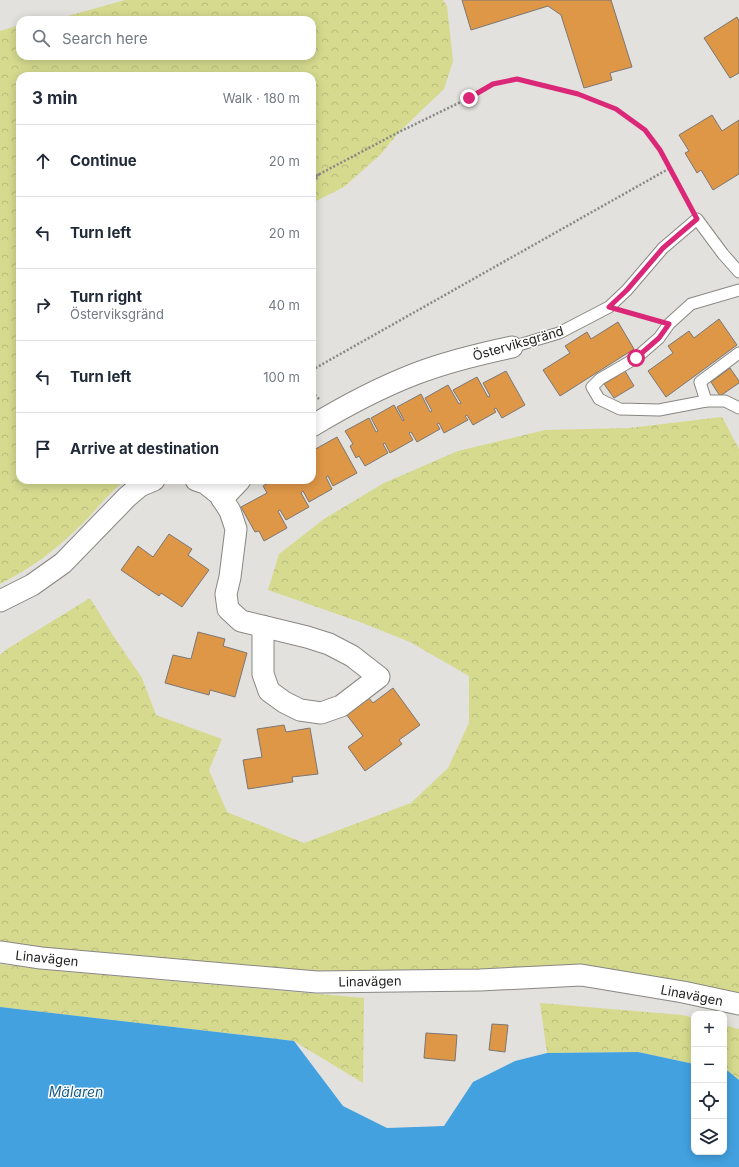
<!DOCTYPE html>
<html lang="en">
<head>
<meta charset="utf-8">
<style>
  :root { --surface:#fff; --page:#f6f6f7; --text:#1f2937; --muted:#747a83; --line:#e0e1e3 }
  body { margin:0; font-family:Inter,sans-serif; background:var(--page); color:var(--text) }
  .controls { position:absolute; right:12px; bottom:12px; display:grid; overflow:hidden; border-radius:8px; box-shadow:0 2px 10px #0003 }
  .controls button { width:36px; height:36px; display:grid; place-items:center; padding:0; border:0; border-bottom:1px solid var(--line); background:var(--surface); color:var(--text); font:20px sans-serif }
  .stop { position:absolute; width:12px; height:12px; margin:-9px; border:3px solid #db2777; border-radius:50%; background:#fff }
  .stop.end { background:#db2777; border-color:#fff; box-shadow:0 1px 4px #0008 }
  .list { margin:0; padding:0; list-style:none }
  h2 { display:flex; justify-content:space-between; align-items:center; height:52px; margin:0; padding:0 16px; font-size:17px }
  h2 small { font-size:13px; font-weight:400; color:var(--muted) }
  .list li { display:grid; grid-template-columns:26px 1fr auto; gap:12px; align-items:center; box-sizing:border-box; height:72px; padding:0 16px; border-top:1px solid var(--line) }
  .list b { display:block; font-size:15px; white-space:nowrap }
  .list p { margin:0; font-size:13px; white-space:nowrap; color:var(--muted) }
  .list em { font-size:13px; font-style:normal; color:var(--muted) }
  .icon { flex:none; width:22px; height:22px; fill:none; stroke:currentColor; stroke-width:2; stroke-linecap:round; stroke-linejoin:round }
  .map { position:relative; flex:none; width:739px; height:1167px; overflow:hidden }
  .search { position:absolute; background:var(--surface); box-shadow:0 2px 10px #0003; left:16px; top:16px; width:300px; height:44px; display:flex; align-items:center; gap:10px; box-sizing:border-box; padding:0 14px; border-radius:12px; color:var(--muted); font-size:15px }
  .panel { position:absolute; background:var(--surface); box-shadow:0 2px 10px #0003; left:16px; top:72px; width:300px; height:412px; border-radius:12px }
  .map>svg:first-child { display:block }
  .forest { fill:url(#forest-crowns) }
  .water { fill:#43a1e0 }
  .building { fill:#de9647; stroke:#7b7774 }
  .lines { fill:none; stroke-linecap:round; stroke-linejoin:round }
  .lane-casing { stroke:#898783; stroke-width:13 }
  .street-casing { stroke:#898783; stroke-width:23 }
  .path { stroke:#898885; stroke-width:2.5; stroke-dasharray:2 2; stroke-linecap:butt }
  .lane { stroke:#fff; stroke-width:11 }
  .street { stroke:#fff; stroke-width:21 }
  .route { stroke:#db2777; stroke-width:5 }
  .labels { text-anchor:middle; stroke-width:3; stroke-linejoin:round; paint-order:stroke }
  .street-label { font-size:13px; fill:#242321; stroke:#fff }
  .water-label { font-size:14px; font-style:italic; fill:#195d87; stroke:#fff }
</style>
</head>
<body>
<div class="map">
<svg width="739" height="1167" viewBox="0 0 739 1167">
  <defs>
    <pattern id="forest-crowns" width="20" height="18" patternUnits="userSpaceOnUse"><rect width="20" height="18" fill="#d5da8e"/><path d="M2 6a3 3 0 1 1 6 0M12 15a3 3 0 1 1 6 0" fill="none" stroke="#b7bb7a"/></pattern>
  </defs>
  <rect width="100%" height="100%" fill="#e3e1dd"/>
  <g class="forest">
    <path d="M125,0H443L447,6L453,61L444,89L399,132L380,155L344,187L312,203V76H20V480H126C108,493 96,511 80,526C55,551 31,568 0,584V31L20,25V56H312V20H48L68,16Z"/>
    <polygon points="722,417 739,449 739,1004 581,975 317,982 0,952 0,655 7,649 90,598 112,634 142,678 156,715 222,739 209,770 227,812 304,843 411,803 448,768 469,723 469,676 410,642 360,622 268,590 279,554 324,519 384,483 458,451 545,430 629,428"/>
    <polygon points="0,964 48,970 364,998 363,1083 294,1041 0,1007"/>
    <polygon points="540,1003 682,1015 694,1018 694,1064 638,1052 547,1053"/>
    <polygon points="724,1025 739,1029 739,1080 728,1071 724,1070"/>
  </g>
  <polygon class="water" points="0,1007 294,1041 343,1106 387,1128 444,1126 473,1082 515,1061 547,1053 638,1052 694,1064 694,1152 724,1152 724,1070 728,1071 739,1080 739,1167 0,1167"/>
  <g class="building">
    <polygon points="462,0 611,0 632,67 610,73 612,80 584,88 561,15 548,6 471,30"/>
    <polygon points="737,17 739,21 739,73 730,78 704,38"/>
    <polygon points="712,115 722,131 739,120 739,174 713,190 701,170 697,173 685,153 689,151 679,135"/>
    <polygon points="719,319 737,345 666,397 648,371 673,353 668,346 689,331 694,338"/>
    <polygon points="618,322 634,349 560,396 543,370 570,353 565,346 587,332 591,339"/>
    <polygon points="730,368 739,381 739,383 720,396 711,382"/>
    <polygon points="506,371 525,405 502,418 496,408 494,409 496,412 473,425 467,415 465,416 468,420 444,433 439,423 437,424 440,429 417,442 411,432 409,433 413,440 390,453 385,443 383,444 388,453 365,466 359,456 356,458 350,446 353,444 345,431 369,418 376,432 378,431 371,418 394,405 403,421 404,420 397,407 421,394 430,412 432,411 425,398 448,385 459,404 461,403 453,390 477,377 488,397 490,396 483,383"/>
    <polygon points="625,371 634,386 614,398 604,384"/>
    <polygon points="337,437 357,473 333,486 328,476 326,477 332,489 309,502 303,491 301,493 309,507 286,520 280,510 278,511 287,528 264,541 259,531 255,532 241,507 267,493 263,486 273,480 312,480 312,451"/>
    <polygon points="169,534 192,549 188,555 209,570 182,607 161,593 159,596 121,570 138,546 153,557"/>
    <polygon points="198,632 225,639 223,646 247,653 235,697 210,690 209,695 165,683 173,655 191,659"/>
    <polygon points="393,688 420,725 399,740 402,744 365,771 348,747 363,736 346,714 368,697 373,703"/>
    <polygon points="284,725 286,732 310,728 318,774 292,777 293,782 248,789 243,760 262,757 257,729"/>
    <polygon points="492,1024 508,1025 505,1052 489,1050"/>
    <polygon points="426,1033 457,1035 455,1061 424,1058"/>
  </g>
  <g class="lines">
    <defs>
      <g id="lane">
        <polyline points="739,290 691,304 669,324 659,338 636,358 600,379 592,387 599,399 620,409 659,410 706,401 725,401 739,408"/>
        <polyline points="512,347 559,333 609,307 627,290 663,248 697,219 723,254 739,272"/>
        <polyline points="706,401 700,382 739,353"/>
      </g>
      <g id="street">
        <path d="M312,426C345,406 379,388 415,374C446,362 479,354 512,347"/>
        <polyline points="196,480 205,483 219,494 230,511 236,529 230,577 226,594 228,609 241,621 307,637 329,644 352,656 379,677 341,706 321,713 300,710 284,702 269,691 263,674 263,626"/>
        <polyline points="222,499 240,480"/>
        <polyline points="0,601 32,585 63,563 127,497 140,486 154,480"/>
        <polyline points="0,952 41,958 317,982 480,980 581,975 683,992 739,1004"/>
      </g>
    </defs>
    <use href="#lane" class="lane-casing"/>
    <use href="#street" class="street-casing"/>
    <g class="path">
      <polyline points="312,178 399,132 469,98 493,84 517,79 578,94 616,109 645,130 660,150 690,205"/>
      <polyline points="312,186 319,174"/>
      <polyline points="627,312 653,319"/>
      <polyline points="312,370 670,168"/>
      <polyline points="312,392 319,399"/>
    </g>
    <use href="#lane" class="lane"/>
    <use href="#street" class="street"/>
  </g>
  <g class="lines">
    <polyline class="route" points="469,98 493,84 517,79 578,94 616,109 645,130 660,150 697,219 663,248 627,290 609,307 669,324 659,338 636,358"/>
  </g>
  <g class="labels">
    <g class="street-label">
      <text transform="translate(518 343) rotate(-16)" y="5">Österviksgränd</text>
      <text transform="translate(47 958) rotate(6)" y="5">Linavägen</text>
      <text transform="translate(370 981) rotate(-1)" y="5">Linavägen</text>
      <text transform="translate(692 995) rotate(11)" y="5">Linavägen</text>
    </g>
    <g class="water-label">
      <text x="76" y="1097">Mälaren</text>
    </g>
  </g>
</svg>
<div class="controls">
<button>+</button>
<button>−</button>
<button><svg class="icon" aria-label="locate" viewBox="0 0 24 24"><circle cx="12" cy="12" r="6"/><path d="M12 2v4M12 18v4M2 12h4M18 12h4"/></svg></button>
<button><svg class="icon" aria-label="layers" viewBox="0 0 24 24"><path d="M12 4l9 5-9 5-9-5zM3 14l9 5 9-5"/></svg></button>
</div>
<div class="stop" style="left:636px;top:358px"></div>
<div class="stop end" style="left:469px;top:98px"></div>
<div class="search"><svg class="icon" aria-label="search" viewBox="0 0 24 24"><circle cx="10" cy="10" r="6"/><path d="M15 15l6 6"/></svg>Search here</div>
<section class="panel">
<h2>3 min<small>Walk · 180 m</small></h2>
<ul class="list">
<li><svg class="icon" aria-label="ahead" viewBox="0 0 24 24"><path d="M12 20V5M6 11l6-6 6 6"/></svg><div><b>Continue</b></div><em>20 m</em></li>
<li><svg class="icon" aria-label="left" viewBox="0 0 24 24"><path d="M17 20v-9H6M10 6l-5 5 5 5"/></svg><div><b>Turn left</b></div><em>20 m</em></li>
<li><svg class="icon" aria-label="right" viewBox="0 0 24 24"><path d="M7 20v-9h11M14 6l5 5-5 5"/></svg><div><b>Turn right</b><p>Österviksgränd</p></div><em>40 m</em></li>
<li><svg class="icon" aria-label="left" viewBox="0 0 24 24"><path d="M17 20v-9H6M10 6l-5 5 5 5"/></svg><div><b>Turn left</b></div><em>100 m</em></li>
<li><svg class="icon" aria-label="arrive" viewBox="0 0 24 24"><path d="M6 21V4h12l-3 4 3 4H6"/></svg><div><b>Arrive at destination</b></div></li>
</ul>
</section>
</div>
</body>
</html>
